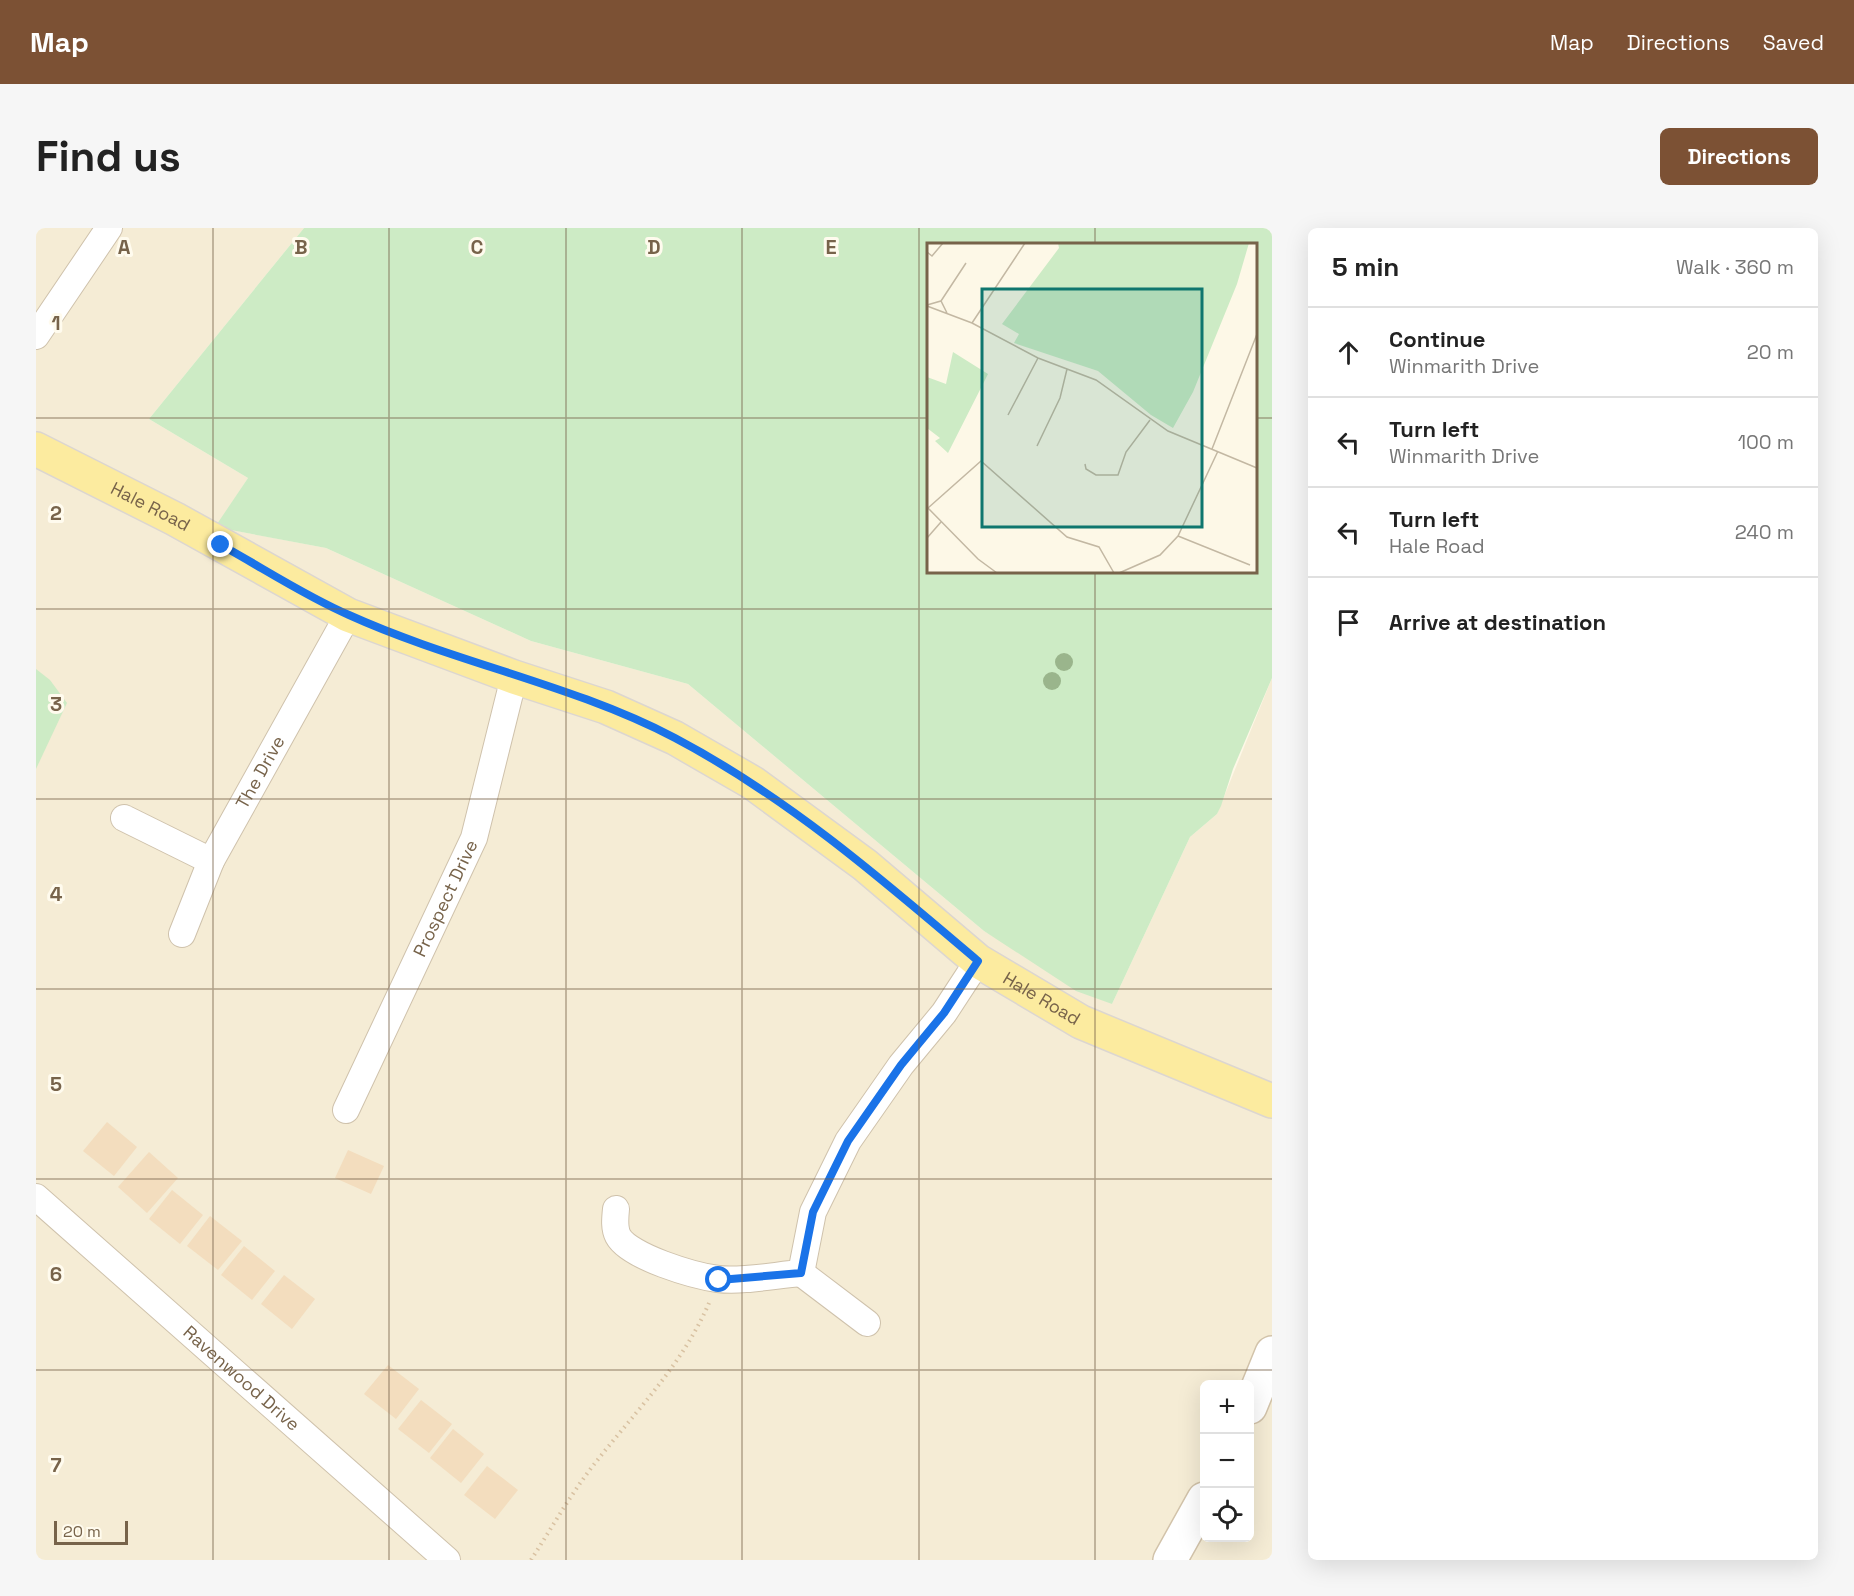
<!DOCTYPE html>
<html lang="en">
<head>
<meta charset="utf-8">
<style>
  :root { --surface:#fff; --page:#f6f6f6; --text:#222; --muted:#767676; --line:#e0e0e0; --accent:#7c5134 }
  body { margin:0; font-family:"Space Grotesk",sans-serif; background:var(--page); color:var(--text) }
  .controls { position:absolute; right:18px; bottom:18px; display:grid; overflow:hidden; border-radius:9px; box-shadow:0 6px 24px #0002 }
  .controls button { width:54px; height:54px; display:grid; place-items:center; padding:0; border:0; border-bottom:2px solid var(--line); background:var(--surface); color:var(--text); font:30px sans-serif }
  .scale { position:absolute; left:18px; bottom:15px; width:74px; box-sizing:border-box; padding-left:6px; border:3px solid #77634a; border-top:0; font-size:16px; line-height:21px; white-space:nowrap; color:#77634a; -webkit-text-stroke:4px #fffbee; paint-order:stroke }
  .stop { position:absolute; width:18px; height:18px; margin:-14px; border:4px solid #1a73e8; border-radius:50%; background:#fff }
  .stop.end { background:#1a73e8; border-color:#fff; box-shadow:0 2px 6px #0008 }
  .list { margin:0; padding:0; list-style:none }
  h2 { display:flex; justify-content:space-between; align-items:center; height:78px; margin:0; padding:0 24px; font-size:26px }
  h2 small { font-size:20px; font-weight:400; color:var(--muted) }
  .list li { display:grid; grid-template-columns:39px 1fr auto; gap:18px; align-items:center; box-sizing:border-box; height:90px; padding:0 24px; border-top:2px solid var(--line) }
  .list b { display:block; font-size:22px; white-space:nowrap }
  .list p { margin:0; font-size:20px; white-space:nowrap; color:var(--muted) }
  .list em { font-size:20px; font-style:normal; color:var(--muted) }
  .icon { flex:none; width:33px; height:33px; fill:none; stroke:currentColor; stroke-width:2; stroke-linecap:round; stroke-linejoin:round }
  .map { position:relative; flex:none; width:1236px; height:1332px; overflow:hidden; border-radius:9px }
  header { display:flex; align-items:center; gap:36px; box-sizing:border-box; height:84px; padding:0 30px; background:var(--accent); color:#fff }
  header strong { font-size:28px }
  nav { display:flex; gap:33px; margin-inline-start:auto; font-size:21px }
  .intro { display:flex; align-items:center; justify-content:space-between; box-sizing:border-box; height:144px; padding:0 36px }
  h1 { margin:0; font-size:42px }
  .button { padding:15px 27px; border-radius:9px; background:var(--accent); color:#fff; font-size:21px; font-weight:700 }
  main { display:flex; gap:36px; padding:0 36px }
  aside { flex:1; background:var(--surface); border-radius:9px; box-shadow:0 6px 24px #0002 }
  .map>svg:first-child { display:block }
  .residential { fill:#f5ecd5; fill-rule:evenodd }
  .green { fill:#cdebc5; fill-rule:evenodd }
  .building { fill:#f3ddbe }
  .lines { fill:none; stroke-linecap:round; stroke-linejoin:round }
  .street-casing { stroke:#cfc2ac; stroke-width:28 }
  .secondary-casing { stroke:#d2c3aa; stroke-width:36 }
  .primary-casing { stroke:#dcd6d0; stroke-width:36 }
  .path { stroke:#d8c1a1; stroke-width:4; stroke-dasharray:1.5 4.5; stroke-linecap:butt }
  .street { stroke:#fff; stroke-width:26 }
  .secondary { stroke:#fff; stroke-width:33 }
  .primary { stroke:#fceb9f; stroke-width:33 }
  .tree { fill:#9ab58c }
  .route { stroke:#1a73e8; stroke-width:8 }
  .grid { fill:none; stroke:#77634a; stroke-width:1.5; stroke-opacity:0.55 }
  .labels { text-anchor:middle; stroke-width:6; stroke-linejoin:round; paint-order:stroke }
  .street-label { font-size:18px; fill:#77634a; stroke:#fffbee }
  .inset-road { fill:none; stroke:#c3b8a3; stroke-width:1.5 }
  .view { fill:#0f766e; fill-opacity:0.15; stroke:#0f766e; stroke-width:3 }
  .inset-edge { fill:none; stroke:#77634a; stroke-width:3 }
  .grid-label { font-size:20px; text-anchor:middle; font-weight:bold; fill:#77634a; stroke:#fffbee; stroke-width:6; stroke-linejoin:round; paint-order:stroke }
</style>
</head>
<body>
<header>
<strong>Map</strong>
<nav><a>Map</a><a>Directions</a><a>Saved</a></nav>
</header>
<div class="intro"><h1>Find us</h1><a class="button">Directions</a></div>
<main>
<div class="map">
<svg width="1236" height="1332" viewBox="0 0 1236 1332">
  <rect width="100%" height="100%" fill="#fdf8e7"/>
  <path class="residential" d="M0,0H268L113,191L212,250L180,299L290,320L495,413L652,456L948,703L1076,776L1154,609L1181,586L1236,450V1332H0ZM1168,1156H1214V1310H1168Z"/>
  <g class="green">
    <path d="M268,0H1236V450L1197,541L1185,578L1181,586L1154,609L1076,776L1040,763L948,703L652,456L495,413L290,320L179,299L212,250L113,191ZM892,16H1220V344H892Z"/>
    <polygon points="0,441 14,452 31,475 0,541"/>
  </g>
  <g class="building">
    <polygon points="71,894 101,919 78,948 47,923"/>
    <polygon points="312,922 348,938 335,966 299,950"/>
    <polygon points="113,924 142,950 111,985 82,959"/>
    <polygon points="136,962 167,987 144,1016 113,991"/>
    <polygon points="174,988 206,1013 182,1042 151,1018"/>
    <polygon points="208,1018 239,1043 216,1072 185,1047"/>
    <polygon points="248,1047 279,1071 256,1101 225,1076"/>
    <polygon points="352,1137 383,1161 360,1191 328,1166"/>
    <polygon points="385,1172 416,1196 393,1225 362,1201"/>
    <polygon points="417,1201 448,1226 425,1255 394,1230"/>
    <polygon points="451,1238 482,1262 459,1291 428,1267"/>
  </g>
  <g class="lines">
    <defs>
      <g id="street">
        <polyline points="0,108 73,0"/>
        <polyline points="88,590 175,633"/>
        <path id="s1" d="M146,706L175,633L312,387"/>
        <path id="s2" d="M310,882L438,610L478,449"/>
        <path id="s3" d="M0,969L411,1332"/>
        <path d="M580,981C579,991 578,1000 582,1008C593,1029 659,1048 682,1051C706,1054 740,1047 765,1045L777,984L812,913L865,837L908,785L942,733"/>
        <polyline points="765,1045 831,1095"/>
      </g>
      <g id="secondary">
        <polyline points="1214,1179 1236,1125"/>
        <polyline points="1134,1332 1168,1271"/>
      </g>
      <g id="primary">
        <path id="s4" d="M0,221L139,291L312,387L478,449L570,479L639,510L717,555L829,637L942,733L1045,794L1236,873"/>
      </g>
    </defs>
    <use href="#street" class="street-casing"/>
    <use href="#secondary" class="secondary-casing"/>
    <use href="#primary" class="primary-casing"/>
    <path class="path" d="M495,1332C515,1301 533,1269 556,1239C597,1186 646,1138 673,1075"/>
    <use href="#street" class="street"/>
    <use href="#secondary" class="secondary"/>
    <use href="#primary" class="primary"/>
  </g>
  <g class="tree">
    <circle cx="1028" cy="434" r="9"/>
    <circle cx="1016" cy="453" r="9"/>
  </g>
  <g class="lines">
    <path class="route" d="M185,317C227,340 269,368 313,387C419,435 536,456 639,510C751,569 847,652 942,733L908,785L865,837L812,913L777,984L765,1045L683,1052"/>
  </g>
  <path class="grid" d="M177,0V1332M353,0V1332M530,0V1332M706,0V1332M883,0V1332M1059,0V16M0,190H892M1220,190H1236M1059,344V1332M0,381H1236M0,571H1236M0,761H1236M0,951H1236M0,1142H1236"/>
  <g class="labels">
    <g class="street-label">
      <text dy="6" stroke="none"><textPath href="#s4" startOffset="128">Hale Road</textPath></text>
      <text dy="6" stroke="none"><textPath href="#s1" startOffset="180">The Drive</textPath></text>
      <text dy="6" stroke="none"><textPath href="#s2" startOffset="234">Prospect Drive</textPath></text>
      <text dy="6" stroke="none"><textPath href="#s4" startOffset="1154">Hale Road</textPath></text>
      <text dy="6" stroke="none"><textPath href="#s3" startOffset="274">Ravenwood Drive</textPath></text>
    </g>
  </g>
  <g transform="translate(891 15)">
    <rect width="330" height="330" fill="#fdf8e7"/>
    <path d="M131,0H322L310,41L266,149L246,185L224,172L171,128L87,100L92,91L75,81L132,5ZM26,109L61,131L21,210L8,198L13,195L0,185V134L19,141Z" fill="#cdebc5"/>
    <path class="inset-road" d="M0,9L5,13L16,0M14,58L39,20M0,62L14,58L20,70M0,63L45,80L111,115L169,137L241,188L330,225M45,80L98,0M81,172L111,115M110,203L133,155L140,126M285,206L330,91M158,221L159,226L169,232H191L199,209L223,177M0,264L51,316L70,330M1,265L54,218L140,294L172,304L187,330M251,293L323,322M0,295L14,279M192,330L233,312L251,293L291,208"/>
    <path class="view" d="M55,46H275V284H55Z"/>
    <rect width="330" height="330" class="inset-edge"/>
  </g>
  <g class="grid-label">
    <text x="88" y="26">A</text>
    <text x="265" y="26">B</text>
    <text x="441" y="26">C</text>
    <text x="618" y="26">D</text>
    <text x="795" y="26">E</text>
    <text x="20" y="102">1</text>
    <text x="20" y="292">2</text>
    <text x="20" y="483">3</text>
    <text x="20" y="673">4</text>
    <text x="20" y="863">5</text>
    <text x="20" y="1053">6</text>
    <text x="20" y="1244">7</text>
  </g>
</svg>
<div class="controls">
<button>+</button>
<button>−</button>
<button><svg class="icon" aria-label="locate" viewBox="0 0 24 24"><circle cx="12" cy="12" r="6"/><path d="M12 2v4M12 18v4M2 12h4M18 12h4"/></svg></button>
</div>
<div class="scale">20 m</div>
<div class="stop" style="left:683px;top:1052px"></div>
<div class="stop end" style="left:185px;top:317px"></div>
</div>
<aside>
<h2>5 min<small>Walk · 360 m</small></h2>
<ul class="list">
<li><svg class="icon" aria-label="ahead" viewBox="0 0 24 24"><path d="M12 20V5M6 11l6-6 6 6"/></svg><div><b>Continue</b><p>Winmarith Drive</p></div><em>20 m</em></li>
<li><svg class="icon" aria-label="left" viewBox="0 0 24 24"><path d="M17 20v-9H6M10 6l-5 5 5 5"/></svg><div><b>Turn left</b><p>Winmarith Drive</p></div><em>100 m</em></li>
<li><svg class="icon" aria-label="left" viewBox="0 0 24 24"><path d="M17 20v-9H6M10 6l-5 5 5 5"/></svg><div><b>Turn left</b><p>Hale Road</p></div><em>240 m</em></li>
<li><svg class="icon" aria-label="arrive" viewBox="0 0 24 24"><path d="M6 21V4h12l-3 4 3 4H6"/></svg><div><b>Arrive at destination</b></div></li>
</ul>
</aside>
</main>
</body>
</html>
